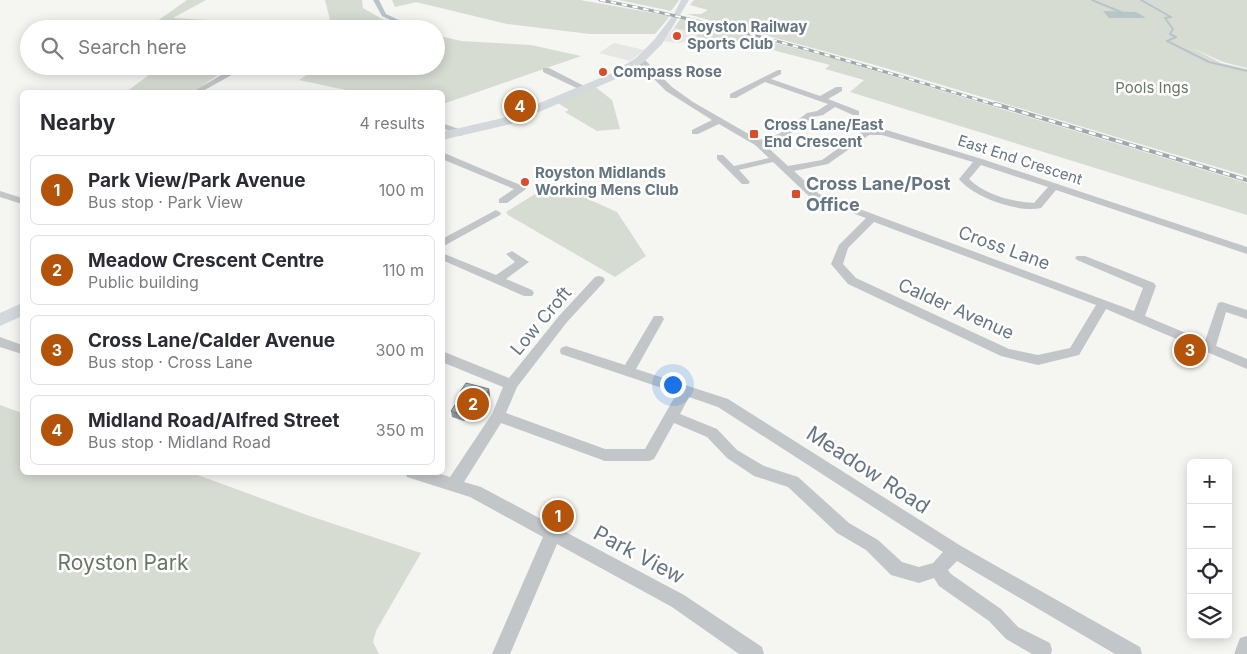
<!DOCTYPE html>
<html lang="en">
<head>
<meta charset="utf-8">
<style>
  :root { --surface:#fff; --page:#f7f7f7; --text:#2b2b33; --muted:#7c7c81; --line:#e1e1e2; --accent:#b45309 }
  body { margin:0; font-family:Inter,sans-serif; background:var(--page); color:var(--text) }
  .controls { position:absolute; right:15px; bottom:15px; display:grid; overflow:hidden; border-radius:8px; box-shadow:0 2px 12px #0003 }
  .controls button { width:45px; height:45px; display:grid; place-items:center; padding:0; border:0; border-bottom:1px solid var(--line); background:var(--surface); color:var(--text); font:25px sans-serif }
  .you { position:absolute; left:672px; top:384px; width:18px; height:18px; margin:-12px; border:4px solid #fff; border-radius:50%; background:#1a73e8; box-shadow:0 0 0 8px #1a73e833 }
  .badge { display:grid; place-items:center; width:32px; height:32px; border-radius:50%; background:var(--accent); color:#fff; font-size:16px; font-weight:700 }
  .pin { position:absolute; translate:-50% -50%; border:2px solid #fff; box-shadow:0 1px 5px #0006 }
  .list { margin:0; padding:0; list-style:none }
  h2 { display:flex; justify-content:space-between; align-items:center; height:65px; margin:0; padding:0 20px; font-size:21px }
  h2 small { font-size:16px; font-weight:400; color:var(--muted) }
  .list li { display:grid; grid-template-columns:32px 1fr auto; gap:15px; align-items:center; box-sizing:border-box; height:70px; margin:0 10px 10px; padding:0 10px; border:1px solid var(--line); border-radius:8px }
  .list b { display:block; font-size:19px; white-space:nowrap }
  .list p { margin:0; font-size:16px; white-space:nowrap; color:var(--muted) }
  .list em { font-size:16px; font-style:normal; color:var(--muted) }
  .icon { flex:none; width:28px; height:28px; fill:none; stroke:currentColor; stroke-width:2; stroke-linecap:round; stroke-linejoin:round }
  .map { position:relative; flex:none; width:1247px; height:654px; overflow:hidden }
  .search { position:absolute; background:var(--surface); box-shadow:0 2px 12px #0003; left:20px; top:20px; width:425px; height:55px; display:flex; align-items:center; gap:12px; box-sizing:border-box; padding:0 18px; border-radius:28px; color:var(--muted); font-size:19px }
  .panel { position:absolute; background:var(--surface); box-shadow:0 2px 12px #0003; left:20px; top:90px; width:425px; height:385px; border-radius:8px }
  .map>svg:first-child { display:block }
  .built { fill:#e6e6e5 }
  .green { fill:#d6dcd2 }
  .water { fill:#b8c5c8 }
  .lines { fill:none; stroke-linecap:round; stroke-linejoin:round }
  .stream { stroke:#b8c5c8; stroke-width:2 }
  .canal { fill:#b8c5c8; fill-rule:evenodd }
  .street { fill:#c2c6c9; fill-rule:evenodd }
  .secondary { fill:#d3d8dc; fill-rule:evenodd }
  .rail-far1-casing { stroke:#a1a8ac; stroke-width:3 }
  .rail-casing { stroke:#a1a8ac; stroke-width:4 }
  .rail-far1 { stroke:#fff; stroke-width:2; stroke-dasharray:5.5; stroke-linecap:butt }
  .rail { stroke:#fff; stroke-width:2.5; stroke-dasharray:7; stroke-linecap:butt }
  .wall { fill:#90989d }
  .shaded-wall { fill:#767c7f }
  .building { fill:#a8b1b6; stroke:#767c7f }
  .poi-dot { fill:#df4a27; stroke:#fff; stroke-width:2 }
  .labels { text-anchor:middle; stroke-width:5; stroke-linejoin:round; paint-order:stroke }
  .far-poi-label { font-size:15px; font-weight:bold; fill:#647682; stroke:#fff; text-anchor:start }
  .far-park-label { font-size:15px; fill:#687963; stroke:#fff }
  .far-street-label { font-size:15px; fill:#647682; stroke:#fff }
  .poi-label { font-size:18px; font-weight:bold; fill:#647682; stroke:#fff; text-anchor:start }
  .street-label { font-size:18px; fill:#647682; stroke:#fff }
  .near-street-label { font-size:21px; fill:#647682; stroke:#fff }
  .near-park-label { font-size:21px; fill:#687963; stroke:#fff }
</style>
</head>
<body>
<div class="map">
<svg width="1247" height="654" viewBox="0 0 1247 654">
  <rect width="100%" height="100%" fill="#f5f5f1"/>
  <g class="built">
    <polygon points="674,28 698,33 694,40 679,43 663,41"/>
    <polygon points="614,43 644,50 630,61 599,53"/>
  </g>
  <g class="green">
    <polygon points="187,0 206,0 173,18 246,22 241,29 146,29"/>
    <polygon points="325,0 362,0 363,8 382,19 406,29 334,29 331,24"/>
    <polygon points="392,0 580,0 670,16 655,34 590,34 507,24 416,2 395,7"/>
    <polygon points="619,0 679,0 671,11"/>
    <polygon points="694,0 1247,0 1247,68 1223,62 1192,48 1221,63 1247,69 1247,176 875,65 687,14 701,14 708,10 690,5"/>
    <polygon points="681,18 839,60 1247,183 1247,215 850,92 864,80 825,69 830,65 738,41 694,40 698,33 674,28"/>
    <polygon points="436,35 461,41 531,45 581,56 443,104 442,92 355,92 299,80 321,66 436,66"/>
    <polygon points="96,66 231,66 193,92 126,92 149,75 90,71"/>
    <polygon points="593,85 612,100 620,129 597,131 565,112 569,110 555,101"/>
    <polygon points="553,183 617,212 646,256 615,277 508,215 506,212"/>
    <polygon points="0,405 22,413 22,472 192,473 307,515 421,553 376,631 373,642 379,654 0,654"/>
  </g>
  <polygon class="water" points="1103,11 1136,12 1146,18 1109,18"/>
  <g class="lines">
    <g class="stream">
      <polyline points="1092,0 1121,12"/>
      <polyline points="1141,0 1171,17 1165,18 1173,29 1170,34 1176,37 1167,41"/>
      <polyline points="1167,41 1209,62 1247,71"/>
    </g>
    <polygon class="canal" points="373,0 379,0 386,14 418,29 409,29 382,16"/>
    <g class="street">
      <path d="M637,58H643L672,87L693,102L759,140L779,134L807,113L817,111L828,104L765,82L736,98H730V94L778,70H781V74L771,79L820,96L836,87H842V91L828,99L859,111V115H853L835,107L823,115L813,117L785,138L764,144L788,166L822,160L864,130L883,129L982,159L1247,247V254L1056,190L1041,208C1018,213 973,197 959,179L973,162L882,135H869L828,164L794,171L819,194L1134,311L1143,288L1077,260L1075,258L1077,256H1085L1154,283L1156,286L1145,316L1205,341L1218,303L1222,302L1247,310V319L1226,312L1216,346L1247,359V369L1106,309L1079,355L1038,365L1001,356L848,284L831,264L839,245L866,218L811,198L773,162L739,170L750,182L748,184H742L717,159V155H723L734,166L769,158L755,145L719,124L698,134H692V130L712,120L666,91L637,62ZM981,165L1048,187L1034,203C1013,202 985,195 969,179ZM874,222L1096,305L1070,348L1038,355L1009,349L856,278L843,264L848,248Z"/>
      <polygon points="543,68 549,68 590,89 583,91 543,72"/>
      <polygon points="230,70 237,72 201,92 192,92"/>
      <polygon points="442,123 464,131 465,133 461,136 442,128"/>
      <polygon points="442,152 525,187 526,189 507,203 499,203 499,199 514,189 442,159"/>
      <polygon points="0,191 22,198 22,204 0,197"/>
      <polygon points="496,210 501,213 500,215 442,247 442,239"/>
      <polygon points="512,251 529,262 506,279 532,290 534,293 532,296 524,296 442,260 442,253 496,275 515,262 506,254"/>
      <path d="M599,276L603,277L605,280L603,283L567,322L517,387L506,413L605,449H645L677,393L561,354L560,351L561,348L566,346L625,365L654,316H662L664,319L636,369L728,399L961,546L1140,647L1142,654H1115L957,561L948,570L951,574L1001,609L1018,627L1050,643L1052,650L1051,654H1032L1006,639L989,621L939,586L934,578L919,583L891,575L866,550L837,533L788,487L754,476L727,458L707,437L674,423L654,459L649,461H605L501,423L464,482L481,487L684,595L762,647L764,654H739L672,607L557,544L510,654H492L543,537L470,497L407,477L405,472H434L450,477L492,414L503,387L442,362V351L509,378L559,316L595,277ZM689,397L718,407L943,552L933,563L919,567L902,562L878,540L849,523L798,477L764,466L737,450L717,429L680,414Z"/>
      <polygon points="0,337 22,345 22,354 0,347"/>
      <polygon points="1247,636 1247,654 1234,654 1240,638"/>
    </g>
    <g class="secondary">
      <polygon points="681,0 689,0 662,44 644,62 618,78 511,124 442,140 442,132 503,118 610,74 636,58 654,40 674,14"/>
      <polygon points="22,303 22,316 0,326 0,313"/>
    </g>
    <defs>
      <path id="rail-far1" d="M600,0C736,26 867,66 999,106"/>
      <polyline id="rail" points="995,104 1247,180"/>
    </defs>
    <use href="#rail-far1" class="rail-far1-casing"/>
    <use href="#rail" class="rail-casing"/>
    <use href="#rail-far1" class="rail-far1"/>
    <use href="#rail" class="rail"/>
  </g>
  <polygon class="wall" points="489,389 490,396 479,412 472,409 464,421 452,417 451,411 461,396 460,392"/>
  <g class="shaded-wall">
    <polygon points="489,389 490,396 479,412 478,405"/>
    <polygon points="470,403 472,409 464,421 462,415"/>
  </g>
  <polygon class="building" points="466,383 489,389 478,405 470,403 462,415 451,411 463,393 460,392"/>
  <g class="poi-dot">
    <circle cx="677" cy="36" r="5"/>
    <circle cx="603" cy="72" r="5"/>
    <rect x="749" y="129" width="10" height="10" rx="2.5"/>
    <circle cx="525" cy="182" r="5"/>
    <rect x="791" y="189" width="10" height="10" rx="2.5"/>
  </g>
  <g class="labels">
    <g class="far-poi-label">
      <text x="687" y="32">Royston Railway<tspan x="687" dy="17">Sports Club</tspan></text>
      <text x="613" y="77">Compass Rose</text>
      <text x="764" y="130">Cross Lane/East<tspan x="764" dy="17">End Crescent</tspan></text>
      <text x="535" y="178">Royston Midlands<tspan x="535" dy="17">Working Mens Club</tspan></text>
    </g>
    <g class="far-park-label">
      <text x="1152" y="93">Pools Ings</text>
    </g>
    <g class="far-street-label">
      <text transform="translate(1020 160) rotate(18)" y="5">East End Crescent</text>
    </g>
    <g class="poi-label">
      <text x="806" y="190">Cross Lane/Post<tspan x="806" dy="21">Office</tspan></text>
    </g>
    <g class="street-label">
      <text transform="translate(1004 248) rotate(20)" y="6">Cross Lane</text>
      <text transform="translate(956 309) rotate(24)" y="6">Calder Avenue</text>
      <text transform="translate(541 321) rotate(-50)" y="6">Low Croft</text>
    </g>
    <g class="near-street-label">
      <text transform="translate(868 470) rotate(33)" y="7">Meadow Road</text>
      <text transform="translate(639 555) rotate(28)" y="7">Park View</text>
    </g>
    <g class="near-park-label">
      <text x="123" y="570">Royston Park</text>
    </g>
  </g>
</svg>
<div class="controls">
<button>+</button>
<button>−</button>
<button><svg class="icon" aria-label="locate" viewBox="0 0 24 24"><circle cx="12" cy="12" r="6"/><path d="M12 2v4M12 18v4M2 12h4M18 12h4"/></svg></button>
<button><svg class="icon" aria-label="layers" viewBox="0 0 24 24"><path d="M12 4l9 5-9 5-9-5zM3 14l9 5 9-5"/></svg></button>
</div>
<div class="you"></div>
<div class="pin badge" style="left:558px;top:516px">1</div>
<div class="pin badge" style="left:473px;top:404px">2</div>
<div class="pin badge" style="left:1190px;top:350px">3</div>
<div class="pin badge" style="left:520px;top:106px">4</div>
<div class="search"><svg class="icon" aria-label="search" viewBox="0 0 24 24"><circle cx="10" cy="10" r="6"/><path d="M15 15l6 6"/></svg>Search here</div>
<section class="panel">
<h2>Nearby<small>4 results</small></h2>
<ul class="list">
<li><span class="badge">1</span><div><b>Park View/Park Avenue</b><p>Bus stop · Park View</p></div><em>100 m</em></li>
<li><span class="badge">2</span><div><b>Meadow Crescent Centre</b><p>Public building</p></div><em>110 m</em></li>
<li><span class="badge">3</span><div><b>Cross Lane/Calder Avenue</b><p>Bus stop · Cross Lane</p></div><em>300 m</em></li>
<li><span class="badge">4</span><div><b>Midland Road/Alfred Street</b><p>Bus stop · Midland Road</p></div><em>350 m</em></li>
</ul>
</section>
</div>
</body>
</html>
